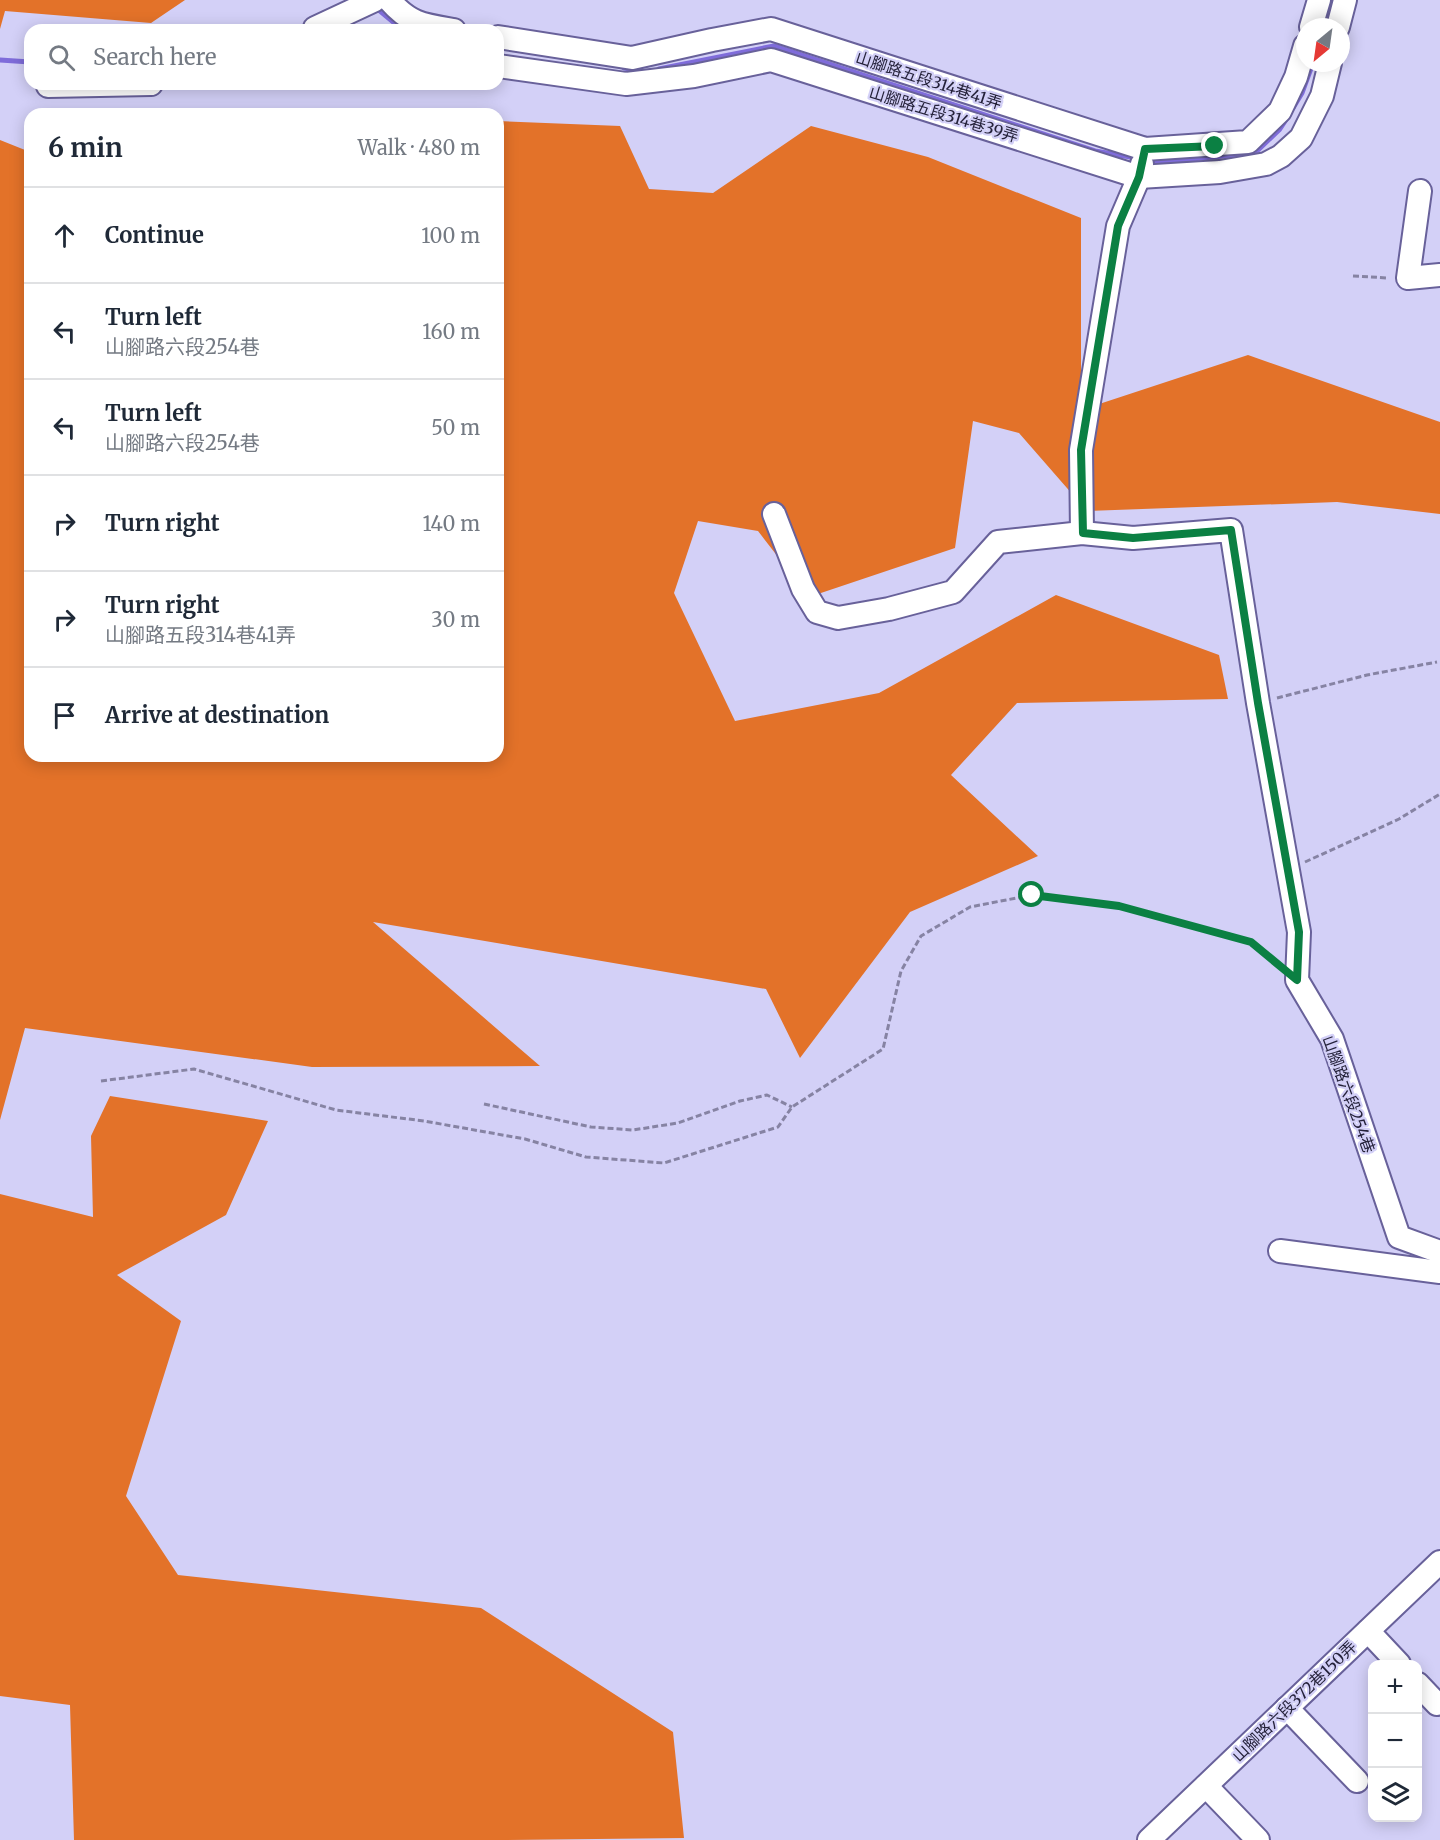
<!DOCTYPE html>
<html lang="en">
<head>
<meta charset="utf-8">
<style>
  :root { --surface:#fff; --page:#f2f2f3; --text:#1f2937; --muted:#747a83; --line:#e0e1e3 }
  body { margin:0; font-family:Merriweather,"Noto Sans TC",serif; background:var(--page); color:var(--text) }
  .controls { position:absolute; right:18px; bottom:18px; display:grid; overflow:hidden; border-radius:12px; box-shadow:0 3px 15px #0003 }
  .controls button { width:54px; height:54px; display:grid; place-items:center; padding:0; border:0; border-bottom:2px solid var(--line); background:var(--surface); color:var(--text); font:30px sans-serif }
  .compass { position:absolute; left:1296px; top:18px; width:54px; height:54px; border-radius:50%; background:var(--surface); box-shadow:0 3px 15px #0003; rotate:209deg }
  .stop { position:absolute; width:18px; height:18px; margin:-14px; border:4px solid #0b8043; border-radius:50%; background:#fff }
  .stop.end { background:#0b8043; border-color:#fff; box-shadow:0 2px 6px #0008 }
  .list { margin:0; padding:0; list-style:none }
  h2 { display:flex; justify-content:space-between; align-items:center; height:78px; margin:0; padding:0 24px; font-size:26px }
  h2 small { font-size:20px; font-weight:400; color:var(--muted) }
  .list li { display:grid; grid-template-columns:39px 1fr auto; gap:18px; align-items:center; box-sizing:border-box; height:96px; padding:0 24px; border-top:2px solid var(--line) }
  .list b { display:block; font-size:22px; white-space:nowrap }
  .list p { margin:0; font-size:20px; white-space:nowrap; color:var(--muted) }
  .list em { font-size:20px; font-style:normal; color:var(--muted) }
  .icon { flex:none; width:33px; height:33px; fill:none; stroke:currentColor; stroke-width:2; stroke-linecap:round; stroke-linejoin:round }
  .map { position:relative; flex:none; width:1440px; height:1840px; overflow:hidden }
  .search { position:absolute; background:var(--surface); box-shadow:0 3px 15px #0003; left:24px; top:24px; width:480px; height:66px; display:flex; align-items:center; gap:15px; box-sizing:border-box; padding:0 21px; border-radius:18px; color:var(--muted); font-size:22px }
  .panel { position:absolute; background:var(--surface); box-shadow:0 3px 15px #0003; left:24px; top:108px; width:480px; height:654px; border-radius:18px }
  .map>svg:first-child { display:block }
  .forest { fill:#e37229 }
  .lines { fill:none; stroke-linecap:round; stroke-linejoin:round }
  .stream { stroke:#7f6cda; stroke-width:5 }
  .minor-casing { stroke:#68619a; stroke-width:26 }
  .path { stroke:#8683a3; stroke-width:3; stroke-dasharray:6 3; stroke-linecap:butt }
  .minor { stroke:#fff; stroke-width:22 }
  .route { stroke:#0b8043; stroke-width:8 }
  .labels { text-anchor:middle; stroke-width:4.5; stroke-linejoin:round; paint-order:stroke }
  .street-label { font-size:16px; fill:#25223a; stroke:#d3d0f7 }
</style>
</head>
<body>
<div class="map">
<svg width="1440" height="1840" viewBox="0 0 1440 1840">
  <rect width="100%" height="100%" fill="#d3d0f7"/>
  <g class="forest">
    <polygon points="0,0 185,0 151,23 5,11 0,29"/>
    <polygon points="498,121 620,126 649,189 713,193 811,126 928,157 1081,218 1081,410 1248,355 1440,422 1440,514 1337,502 1087,511 1019,433 973,421 955,548 809,597 758,531 698,521 674,593 735,721 879,693 1056,595 1219,655 1228,699 1017,703 951,775 1038,856 910,912 800,1058 766,989 373,922 540,1066 312,1067 25,1028 0,1120 0,140 30,152 30,756 498,756"/>
    <polygon points="110,1096 268,1121 226,1215 117,1275 181,1321 126,1496 178,1575 481,1608 673,1732 684,1838 500,1840 74,1840 70,1705 0,1696 0,1194 93,1217 91,1136"/>
  </g>
  <g class="lines">
    <g class="stream">
      <polyline points="374,6 403,30"/>
      <polyline points="1326,27 1332,0"/>
      <polyline points="0,60 30,62"/>
      <polyline points="624,68 647,72"/>
      <polyline points="659,69 774,46 1095,151 1160,162 1244,154 1258,150 1279,130 1287,118"/>
      <polyline points="1293,108 1302,93 1313,63"/>
    </g>
    <defs>
      <g id="minor">
        <path d="M389,0C410,24 423,25 454,30"/>
        <polyline points="1311,27 1319,0"/>
        <polyline points="1338,27 1345,0"/>
        <polyline points="315,30 315,28 375,0"/>
        <polyline points="498,37 632,58 712,40 771,29 1145,149 1248,142 1280,111 1296,77 1305,46"/>
        <polyline points="498,66 626,84 694,76 771,60 1139,177 1220,172 1266,164 1281,156 1301,138 1322,96 1330,63"/>
        <polyline points="48,86 151,84"/>
        <polyline points="1420,191 1408,278 1440,275"/>
        <polyline points="774,514 803,589 817,612 838,618 889,609 953,592 998,542 1082,533 1133,538 1231,530 1258,703 1299,932 1297,980 1332,1039 1399,1237 1440,1252"/>
        <polyline points="1082,533 1081,450 1118,226 1139,177 1142,164"/>
        <polyline points="1280,1251 1440,1272"/>
        <polyline points="1368,1631 1399,1664"/>
        <polyline points="1418,1684 1437,1704"/>
        <polyline points="1287,1708 1357,1781"/>
        <polyline points="1206,1786 1258,1840"/>
        <polyline points="1149,1840 1440,1562"/>
      </g>
    </defs>
    <use href="#minor" class="minor-casing"/>
    <g class="path">
      <polyline points="1353,276 1388,278"/>
      <polyline points="1277,698 1367,675 1437,662"/>
      <polyline points="1305,862 1399,819 1440,794"/>
      <polyline points="101,1081 194,1069 336,1110 424,1121 525,1139 586,1157 664,1163 778,1127 792,1107 883,1049 901,971 921,936 970,907 1032,895 1119,906 1251,942 1278,964"/>
      <polyline points="484,1104 591,1127 633,1130 678,1123 740,1101 767,1095 792,1107"/>
    </g>
    <use href="#minor" class="minor"/>
  </g>
  <g class="lines">
    <polyline class="route" points="1032,895 1119,906 1251,942 1297,980 1299,932 1258,703 1231,530 1133,538 1083,533 1081,450 1118,226 1139,177 1145,149 1215,146"/>
  </g>
  <g class="labels">
    <g class="street-label">
      <text transform="translate(929 80) rotate(18)" y="6">山腳路五段314巷41弄</text>
      <text transform="translate(944 114) rotate(17)" y="6">山腳路五段314巷39弄</text>
      <text transform="translate(1349 1094) rotate(70)" y="6">山腳路六段254巷</text>
      <text transform="translate(1294 1701) rotate(-44)" y="6">山腳路六段372巷150弄</text>
    </g>
  </g>
</svg>
<div class="controls">
<button>+</button>
<button>−</button>
<button><svg class="icon" aria-label="layers" viewBox="0 0 24 24"><path d="M12 4l9 5-9 5-9-5zM3 14l9 5 9-5"/></svg></button>
</div>
<svg class="compass" viewBox="-18 -18 36 36"><path d="M0-13l5 13h-10z" fill="#e53935"/><path d="M0 13l5-13h-10z" fill="#747a83"/></svg>
<div class="stop" style="left:1032px;top:895px"></div>
<div class="stop end" style="left:1215px;top:146px"></div>
<div class="search"><svg class="icon" aria-label="search" viewBox="0 0 24 24"><circle cx="10" cy="10" r="6"/><path d="M15 15l6 6"/></svg>Search here</div>
<section class="panel">
<h2>6 min<small>Walk · 480 m</small></h2>
<ul class="list">
<li><svg class="icon" aria-label="ahead" viewBox="0 0 24 24"><path d="M12 20V5M6 11l6-6 6 6"/></svg><div><b>Continue</b></div><em>100 m</em></li>
<li><svg class="icon" aria-label="left" viewBox="0 0 24 24"><path d="M17 20v-9H6M10 6l-5 5 5 5"/></svg><div><b>Turn left</b><p>山腳路六段254巷</p></div><em>160 m</em></li>
<li><svg class="icon" aria-label="left" viewBox="0 0 24 24"><path d="M17 20v-9H6M10 6l-5 5 5 5"/></svg><div><b>Turn left</b><p>山腳路六段254巷</p></div><em>50 m</em></li>
<li><svg class="icon" aria-label="right" viewBox="0 0 24 24"><path d="M7 20v-9h11M14 6l5 5-5 5"/></svg><div><b>Turn right</b></div><em>140 m</em></li>
<li><svg class="icon" aria-label="right" viewBox="0 0 24 24"><path d="M7 20v-9h11M14 6l5 5-5 5"/></svg><div><b>Turn right</b><p>山腳路五段314巷41弄</p></div><em>30 m</em></li>
<li><svg class="icon" aria-label="arrive" viewBox="0 0 24 24"><path d="M6 21V4h12l-3 4 3 4H6"/></svg><div><b>Arrive at destination</b></div></li>
</ul>
</section>
</div>
</body>
</html>
